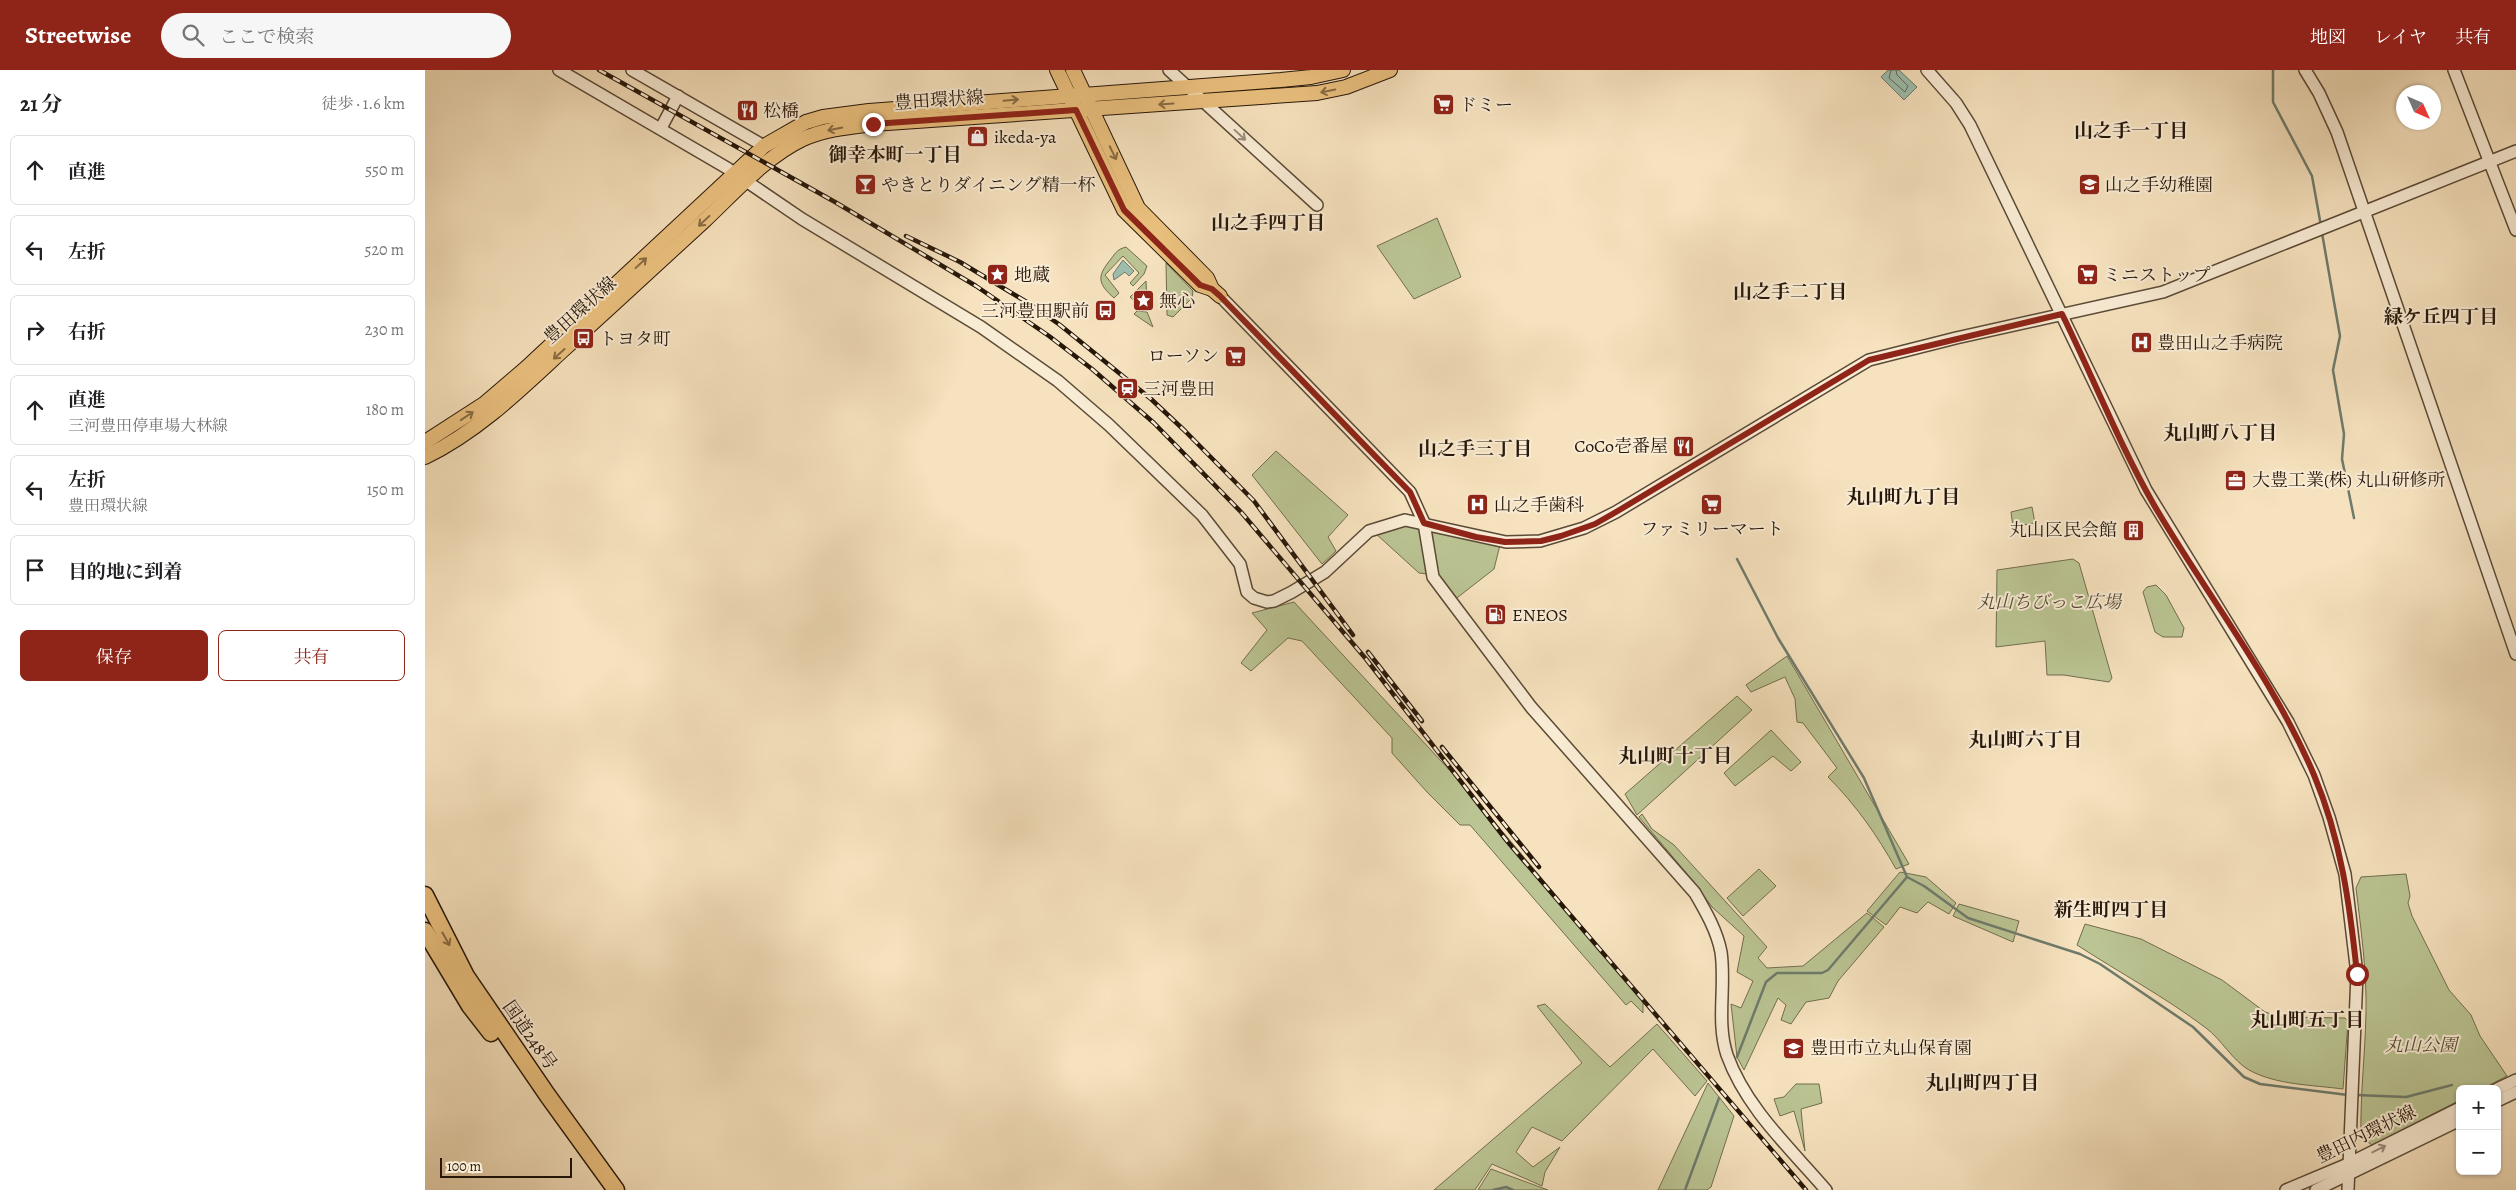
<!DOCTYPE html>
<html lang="ja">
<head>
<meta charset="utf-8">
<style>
  :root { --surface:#fff; --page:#f6f6f6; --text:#202124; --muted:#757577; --line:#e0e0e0; --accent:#8f2418 }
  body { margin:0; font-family:Alegreya,"Noto Serif JP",serif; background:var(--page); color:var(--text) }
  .controls { position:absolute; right:15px; bottom:15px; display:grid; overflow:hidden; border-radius:8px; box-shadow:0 1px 4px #0004 }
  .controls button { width:45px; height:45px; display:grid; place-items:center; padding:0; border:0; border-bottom:1px solid var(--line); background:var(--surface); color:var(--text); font:25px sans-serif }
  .compass { position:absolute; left:1971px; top:15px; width:45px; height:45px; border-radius:50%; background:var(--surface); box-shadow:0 1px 4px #0004; rotate:135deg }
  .scale { position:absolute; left:15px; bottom:12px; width:132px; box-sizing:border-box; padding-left:5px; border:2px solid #271709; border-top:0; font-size:14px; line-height:18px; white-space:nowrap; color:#271709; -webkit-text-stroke:4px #f9ecd5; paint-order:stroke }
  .stop { position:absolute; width:15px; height:15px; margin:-11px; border:4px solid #8f2418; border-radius:50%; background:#fff }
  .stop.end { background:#8f2418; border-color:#fff; box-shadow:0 1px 5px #0008 }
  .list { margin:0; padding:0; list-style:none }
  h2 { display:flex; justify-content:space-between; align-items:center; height:65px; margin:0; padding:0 20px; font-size:21px }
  h2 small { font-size:16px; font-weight:400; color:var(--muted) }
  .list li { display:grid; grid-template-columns:32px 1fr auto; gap:15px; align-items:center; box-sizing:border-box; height:70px; margin:0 10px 10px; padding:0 10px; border:1px solid var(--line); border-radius:8px }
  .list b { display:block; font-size:19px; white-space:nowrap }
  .list p { margin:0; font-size:16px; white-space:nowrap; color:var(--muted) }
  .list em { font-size:16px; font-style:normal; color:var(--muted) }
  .actions { display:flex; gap:10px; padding:15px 20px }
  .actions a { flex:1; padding:11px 0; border:1px solid var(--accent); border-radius:8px; text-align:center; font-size:18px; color:var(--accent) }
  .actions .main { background:var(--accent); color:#fff }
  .icon { flex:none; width:28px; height:28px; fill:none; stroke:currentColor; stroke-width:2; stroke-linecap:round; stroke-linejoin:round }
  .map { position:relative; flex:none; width:2091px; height:1120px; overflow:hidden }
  header { display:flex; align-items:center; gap:30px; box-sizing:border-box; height:70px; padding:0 25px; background:var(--accent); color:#fff }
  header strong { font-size:24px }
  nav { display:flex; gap:28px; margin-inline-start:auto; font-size:18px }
  .search { width:350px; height:45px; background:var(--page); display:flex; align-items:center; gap:12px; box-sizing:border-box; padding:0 18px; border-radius:28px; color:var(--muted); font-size:19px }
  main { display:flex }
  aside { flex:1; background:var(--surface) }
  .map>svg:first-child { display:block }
  .green { fill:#bbc493; stroke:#716e4e }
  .water { fill:#9dbeae; stroke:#6e7b6c }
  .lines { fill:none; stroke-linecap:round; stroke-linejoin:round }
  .shore { stroke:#626a5c; stroke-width:1 }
  .stream { stroke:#6e7b6c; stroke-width:2.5 }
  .minor-casing { stroke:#5b4a36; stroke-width:14 }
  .major-casing { stroke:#271709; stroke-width:16 }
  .highway-casing { stroke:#271709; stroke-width:19 }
  .minor { stroke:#f9ecd5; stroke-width:11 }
  .major { stroke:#ebc17f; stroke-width:14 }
  .highway { stroke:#ebc17f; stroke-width:16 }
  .rail-casing { stroke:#271709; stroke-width:4.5 }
  .rail { stroke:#f9ecd5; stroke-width:2.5; stroke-dasharray:8; stroke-linecap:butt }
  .oneway { stroke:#896c44 }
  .oneway2 { stroke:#9a8c79 }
  .route { stroke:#8f2418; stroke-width:6 }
  .labels { text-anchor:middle; stroke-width:4; stroke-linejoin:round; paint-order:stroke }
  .street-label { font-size:18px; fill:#271709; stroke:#f9ecd5 }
  .poi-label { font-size:18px; fill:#271709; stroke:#f9ecd5; text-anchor:start }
  .park-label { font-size:18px; font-style:italic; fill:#534b32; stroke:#f9ecd5 }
  .neighbourhood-label { font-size:19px; font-weight:bold; fill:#271709; stroke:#f9ecd5 }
</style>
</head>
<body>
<header>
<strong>Streetwise</strong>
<div class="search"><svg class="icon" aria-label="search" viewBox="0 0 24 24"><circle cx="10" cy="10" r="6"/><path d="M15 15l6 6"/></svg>ここで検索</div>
<nav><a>地図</a><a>レイヤ</a><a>共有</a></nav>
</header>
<main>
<aside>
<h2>21 分<small>徒歩 · 1.6 km</small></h2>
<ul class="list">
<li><svg class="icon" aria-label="ahead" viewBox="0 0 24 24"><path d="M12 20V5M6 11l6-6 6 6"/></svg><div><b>直進</b></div><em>550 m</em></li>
<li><svg class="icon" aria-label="left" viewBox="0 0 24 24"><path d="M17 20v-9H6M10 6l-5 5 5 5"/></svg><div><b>左折</b></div><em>520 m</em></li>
<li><svg class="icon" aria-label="right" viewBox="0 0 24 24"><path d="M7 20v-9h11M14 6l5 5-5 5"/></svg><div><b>右折</b></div><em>230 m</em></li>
<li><svg class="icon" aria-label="ahead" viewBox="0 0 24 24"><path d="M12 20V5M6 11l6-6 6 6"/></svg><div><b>直進</b><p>三河豊田停車場大林線</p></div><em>180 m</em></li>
<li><svg class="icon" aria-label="left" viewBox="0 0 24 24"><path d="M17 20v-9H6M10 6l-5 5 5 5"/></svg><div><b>左折</b><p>豊田環状線</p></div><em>150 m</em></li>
<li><svg class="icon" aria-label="arrive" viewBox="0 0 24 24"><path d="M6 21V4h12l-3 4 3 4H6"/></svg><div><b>目的地に到着</b></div></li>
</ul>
<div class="actions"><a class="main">保存</a><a>共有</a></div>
</aside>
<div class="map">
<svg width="2091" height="1120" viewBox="0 0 2091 1120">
  <rect width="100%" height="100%" fill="#f6e2be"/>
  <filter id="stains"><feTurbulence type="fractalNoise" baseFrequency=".004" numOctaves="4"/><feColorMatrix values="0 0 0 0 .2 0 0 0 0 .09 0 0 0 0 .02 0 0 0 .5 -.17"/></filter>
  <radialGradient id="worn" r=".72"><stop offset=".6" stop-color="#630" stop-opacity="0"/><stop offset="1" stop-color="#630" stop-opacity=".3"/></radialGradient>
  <g class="green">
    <polygon points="1012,148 1036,207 989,229 952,176"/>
    <path d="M701,177L722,196L719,204L708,216L705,213L714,203L698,186L680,205L694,223L689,228C672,213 672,206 686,189C691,182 693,179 701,177Z"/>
    <polygon points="741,193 768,221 767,228 748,247 742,245"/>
    <polygon points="721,211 722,234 714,235 705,227"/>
    <polygon points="712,241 722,242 728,257 709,244"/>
    <polygon points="851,381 923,445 903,467 911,481 897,494 827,405"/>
    <polygon points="1607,437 1610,453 1588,457 1586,442"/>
    <polygon points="979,455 1075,475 1069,499 1028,531 1011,505 994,503 950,463"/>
    <polygon points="1648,489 1654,493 1687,608 1684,612 1639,605 1622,605 1620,571 1571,577 1572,500"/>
    <polygon points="1731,515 1741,525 1759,558 1757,567 1738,567 1730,562 1718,522 1722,517"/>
    <polygon points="869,532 1041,718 1218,929 1218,943 1206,931 1201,935 1045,755 1035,755 1002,722 967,683 967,668 877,571 863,568 826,601 816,593 842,560 827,543"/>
    <path d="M1362,586L1484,794L1471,799C1452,765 1431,735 1403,707L1412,698L1378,653L1372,652L1370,629L1360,607L1326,622L1321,615Z"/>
    <polygon points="1312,626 1327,640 1212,745 1200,724"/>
    <polygon points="1346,660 1376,692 1366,701 1348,686 1310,716 1299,703"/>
    <polygon points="1217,744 1227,759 1249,775 1342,877 1333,888 1342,898 1378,896 1442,843 1459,857 1413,911 1404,928 1381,932 1366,954 1356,950 1361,935 1353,928 1319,1000 1312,987 1306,934 1316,938 1328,911 1312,902 1319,866 1287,837 1269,812 1214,747"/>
    <polygon points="1334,799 1351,816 1318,846 1302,828"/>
    <polygon points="1475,802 1501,807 1531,833 1524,844 1503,832 1492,843 1475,837 1461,855 1442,841"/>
    <path d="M1981,804L1985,826L1983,833L1987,846L2024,920L2046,945L2055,966L2082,1006L2057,1019H2035V1030L1947,1075L1936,1067C1935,1026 1940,986 1941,944C1942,902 1936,860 1931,818L1936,807Z"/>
    <polygon points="1534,834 1594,851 1588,872 1528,846"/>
    <path d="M1660,854L1716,869L1797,910L1840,942L1856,947L1920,948L1923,951L1918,1019C1888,1015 1851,1015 1824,1000C1808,991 1796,969 1781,958C1740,927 1695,903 1652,875Z"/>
    <polygon points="1120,934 1185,997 1232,954 1282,1011 1270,1026 1228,979 1137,1071 1107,1057 1091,1082 1108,1097 1135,1077 1120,1102 1117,1116 1067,1094 1050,1120 1009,1120 1157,993 1112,936"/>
    <polygon points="1283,1013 1309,1046 1286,1117 1282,1120 1233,1120"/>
    <polygon points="1371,1014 1394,1014 1397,1033 1376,1039 1380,1081 1369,1041 1355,1046 1349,1029 1359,1027"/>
    <polygon points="1066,1099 1123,1120 1053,1120"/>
  </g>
  <g class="water">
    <polygon points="1463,0 1474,0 1492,17 1479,30 1456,7"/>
    <polygon points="698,190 709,201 704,206 700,202 689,210 688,204"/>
  </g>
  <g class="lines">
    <polyline class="shore" points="1466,0 1464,8 1480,22 1483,16 1472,5 1471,0"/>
    <g class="stream">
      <polyline points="1848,0 1848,32 1887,106 1896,156"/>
      <polyline points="1897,163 1915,266 1908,300 1919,364 1917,389 1929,448"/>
      <polyline points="1312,489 1353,568 1439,708 1482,807 1499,816 1543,848 1655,884 1675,894 1768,957 1819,1007 1835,1014 1923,1025"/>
      <polyline points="1312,987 1341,912 1352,903 1397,903 1403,900 1482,807"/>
      <polyline points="1931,1025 1981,1027 2027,1015"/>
      <polyline points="1068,1120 1081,1117 1088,1120"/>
      <polyline points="1260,1120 1294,1028"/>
    </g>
    <defs>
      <g id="minor">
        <polyline points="134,0 302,98 377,149 556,257 633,311 684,355 777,445 815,494 822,522 829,528 842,532 849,531 867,522 900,502 944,461 980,450 1081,472 1115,471 1159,458 1191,442 1444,290 1531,268 1738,222 2091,81"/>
        <polyline points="207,0 339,76"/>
        <polyline points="744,0 892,135"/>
        <polyline points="1502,0 1531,33 1545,55 1721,420 1863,652 1889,705 1904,747 1920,804 1932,904 1923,1120"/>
        <polyline points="1880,0 1894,23 1912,62 2091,584"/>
        <polyline points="2029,0 2091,160"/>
        <polyline points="236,58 253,26"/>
        <path d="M795,226L985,422L999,453L1008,507L1029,535L1106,637L1270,823C1281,842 1292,861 1296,882C1301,916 1291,952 1302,985C1321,1038 1365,1078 1401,1120"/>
        <polyline points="2072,1019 2091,1010"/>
        <polyline points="2072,1031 2091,1022"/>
        <polyline points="1861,1120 1923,1094 2035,1038"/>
        <polyline points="1891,1120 2035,1050"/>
      </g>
      <g id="major">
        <polyline points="632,0 699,140 775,215 787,219"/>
        <polyline points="648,0 713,138 782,208 787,219 795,226"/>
        <polyline points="0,372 59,334 101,298 339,76 381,52 398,47 444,41 856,10 886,7 918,0"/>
        <path d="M0,387C52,362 95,320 137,281C185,238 232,194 279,151C309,123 340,87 378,69C400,59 424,57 448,54L892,23L921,17L965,0"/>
      </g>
      <g id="highway">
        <polyline points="0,825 41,906 123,1026 191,1120"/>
        <polyline points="0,861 45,936 66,963"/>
      </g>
    </defs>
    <use href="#minor" class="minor-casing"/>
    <use href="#major" class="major-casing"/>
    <use href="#highway" class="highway-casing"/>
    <use href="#minor" class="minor"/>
    <use href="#major" class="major"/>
    <use href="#highway" class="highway"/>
    <defs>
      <g id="rail">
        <polyline points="174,0 410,132 551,216 624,266 667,299 729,353 816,442 941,589 1082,771 1381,1120"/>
        <polyline points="481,166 535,192 605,234 635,255 726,329 760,361 829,431 928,565"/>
        <polyline points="943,582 997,651"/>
        <polyline points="1017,677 1114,797"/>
      </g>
    </defs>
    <use href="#rail" class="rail-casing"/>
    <use href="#rail" class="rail"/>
  </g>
  <defs><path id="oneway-shaft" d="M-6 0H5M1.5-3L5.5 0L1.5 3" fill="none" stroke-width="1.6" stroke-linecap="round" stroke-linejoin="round" transform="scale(1.25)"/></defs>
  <g class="oneway">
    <use href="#oneway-shaft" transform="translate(903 21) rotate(168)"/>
    <use href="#oneway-shaft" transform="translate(586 30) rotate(-5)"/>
    <use href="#oneway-shaft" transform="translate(741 34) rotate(176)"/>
    <use href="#oneway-shaft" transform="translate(410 59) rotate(168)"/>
    <use href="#oneway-shaft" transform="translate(688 83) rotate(64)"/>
    <use href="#oneway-shaft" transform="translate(279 151) rotate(137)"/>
    <use href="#oneway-shaft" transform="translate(216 193) rotate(-43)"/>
    <use href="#oneway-shaft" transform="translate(134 284) rotate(138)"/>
    <use href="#oneway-shaft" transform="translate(42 346) rotate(-34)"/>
    <use href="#oneway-shaft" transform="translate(21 869) rotate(61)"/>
  </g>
  <g class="oneway2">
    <use href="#oneway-shaft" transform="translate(815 65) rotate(43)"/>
    <use href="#oneway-shaft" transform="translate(1954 1079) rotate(-27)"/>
  </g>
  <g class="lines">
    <path class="route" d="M448,54L651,40L699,140L775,215L787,219L795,226L985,422L999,453L1051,467L1080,472L1116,471L1136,466L1170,454L1191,442L1444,290L1637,244C1668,307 1694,374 1729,435C1781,524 1849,610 1889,705C1916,769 1925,836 1932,904"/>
  </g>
  <defs>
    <symbol id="supermarket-square" viewBox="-11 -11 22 22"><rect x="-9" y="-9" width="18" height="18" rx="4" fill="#8f2418" stroke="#f9ecd5"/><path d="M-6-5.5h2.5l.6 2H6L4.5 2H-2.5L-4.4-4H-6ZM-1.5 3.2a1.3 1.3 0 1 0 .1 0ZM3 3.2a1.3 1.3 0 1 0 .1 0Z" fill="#fff"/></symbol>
    <symbol id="restaurant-square" viewBox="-11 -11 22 22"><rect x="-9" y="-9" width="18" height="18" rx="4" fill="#8f2418" stroke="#f9ecd5"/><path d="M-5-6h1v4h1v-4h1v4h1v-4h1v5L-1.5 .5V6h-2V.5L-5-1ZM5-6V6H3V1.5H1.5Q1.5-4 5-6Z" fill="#fff"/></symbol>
    <symbol id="shop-square" viewBox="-11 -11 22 22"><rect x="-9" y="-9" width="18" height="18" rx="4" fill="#8f2418" stroke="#f9ecd5"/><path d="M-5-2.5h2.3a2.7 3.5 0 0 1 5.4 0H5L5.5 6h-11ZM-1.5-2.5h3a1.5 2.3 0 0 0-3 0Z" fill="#fff"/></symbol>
    <symbol id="bar-square" viewBox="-11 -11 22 22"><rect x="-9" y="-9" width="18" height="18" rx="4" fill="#8f2418" stroke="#f9ecd5"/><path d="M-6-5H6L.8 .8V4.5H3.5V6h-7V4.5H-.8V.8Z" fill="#fff"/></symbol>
    <symbol id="school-square" viewBox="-11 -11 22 22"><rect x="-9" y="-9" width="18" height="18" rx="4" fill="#8f2418" stroke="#f9ecd5"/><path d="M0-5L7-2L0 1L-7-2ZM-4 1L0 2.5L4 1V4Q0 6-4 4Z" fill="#fff"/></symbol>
    <symbol id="sight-square" viewBox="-11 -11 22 22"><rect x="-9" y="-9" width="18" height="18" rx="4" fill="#8f2418" stroke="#f9ecd5"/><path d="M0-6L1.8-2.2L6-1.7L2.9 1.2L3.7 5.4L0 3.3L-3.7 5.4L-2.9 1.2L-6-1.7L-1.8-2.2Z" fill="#fff"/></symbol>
    <symbol id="bus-square" viewBox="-11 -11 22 22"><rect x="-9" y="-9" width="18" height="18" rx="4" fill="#8f2418" stroke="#f9ecd5"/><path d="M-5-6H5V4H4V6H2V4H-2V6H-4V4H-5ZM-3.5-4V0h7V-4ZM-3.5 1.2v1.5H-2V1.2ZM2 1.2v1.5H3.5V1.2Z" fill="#fff"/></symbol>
    <symbol id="hospital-square" viewBox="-11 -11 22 22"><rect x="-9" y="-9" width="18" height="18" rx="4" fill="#8f2418" stroke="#f9ecd5"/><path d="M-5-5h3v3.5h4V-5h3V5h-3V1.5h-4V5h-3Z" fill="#fff"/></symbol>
    <symbol id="station-square" viewBox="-11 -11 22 22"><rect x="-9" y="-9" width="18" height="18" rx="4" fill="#8f2418" stroke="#f9ecd5"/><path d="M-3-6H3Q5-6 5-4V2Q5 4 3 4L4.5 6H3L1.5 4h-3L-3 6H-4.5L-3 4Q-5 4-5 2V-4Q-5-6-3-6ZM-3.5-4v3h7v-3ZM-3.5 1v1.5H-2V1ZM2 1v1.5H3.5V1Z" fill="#fff"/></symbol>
    <symbol id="office-square" viewBox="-11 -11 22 22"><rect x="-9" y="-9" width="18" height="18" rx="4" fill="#8f2418" stroke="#f9ecd5"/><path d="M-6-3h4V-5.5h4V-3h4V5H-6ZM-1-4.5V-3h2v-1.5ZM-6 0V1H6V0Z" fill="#fff"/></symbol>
    <symbol id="building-square" viewBox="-11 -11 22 22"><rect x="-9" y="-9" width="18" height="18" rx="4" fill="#8f2418" stroke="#f9ecd5"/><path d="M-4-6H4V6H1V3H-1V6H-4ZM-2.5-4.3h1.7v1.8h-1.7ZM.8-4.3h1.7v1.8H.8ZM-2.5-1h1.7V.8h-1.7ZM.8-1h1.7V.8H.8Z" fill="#fff"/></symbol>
    <symbol id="fuel-square" viewBox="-11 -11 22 22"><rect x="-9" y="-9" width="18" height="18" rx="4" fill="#8f2418" stroke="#f9ecd5"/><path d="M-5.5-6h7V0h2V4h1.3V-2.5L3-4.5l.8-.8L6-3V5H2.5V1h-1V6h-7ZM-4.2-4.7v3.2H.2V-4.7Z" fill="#fff"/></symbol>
  </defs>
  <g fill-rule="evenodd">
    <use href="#supermarket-square" x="1006" y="22" width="25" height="25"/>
    <use href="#restaurant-square" x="310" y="28" width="25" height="25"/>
    <use href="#shop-square" x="540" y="54" width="25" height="25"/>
    <use href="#bar-square" x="428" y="102" width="25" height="25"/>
    <use href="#school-square" x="1652" y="102" width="25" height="25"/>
    <use href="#sight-square" x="560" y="192" width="25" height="25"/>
    <use href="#supermarket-square" x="1650" y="192" width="25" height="25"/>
    <use href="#sight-square" x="706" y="218" width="25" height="25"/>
    <use href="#bus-square" x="668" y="228" width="25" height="25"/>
    <use href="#bus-square" x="146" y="256" width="25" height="25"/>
    <use href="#hospital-square" x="1704" y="260" width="25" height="25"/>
    <use href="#supermarket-square" x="798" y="274" width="25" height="25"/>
    <use href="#station-square" x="690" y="306" width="25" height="25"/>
    <use href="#restaurant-square" x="1246" y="364" width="25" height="25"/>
    <use href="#office-square" x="1798" y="398" width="25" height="25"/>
    <use href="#supermarket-square" x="1274" y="422" width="25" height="25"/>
    <use href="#hospital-square" x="1040" y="422" width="25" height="25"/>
    <use href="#building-square" x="1696" y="448" width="25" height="25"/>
    <use href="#fuel-square" x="1058" y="532" width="25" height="25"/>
    <use href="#school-square" x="1356" y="966" width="25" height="25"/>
  </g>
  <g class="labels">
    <g class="street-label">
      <text transform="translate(514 30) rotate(-4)" y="6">豊田環状線</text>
      <text transform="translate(155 240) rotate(-42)" y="6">豊田環状線</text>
      <text transform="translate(105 965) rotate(55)" y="6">国道248号</text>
      <text transform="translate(1941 1064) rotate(-26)" y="6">豊田内環状線</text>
    </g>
    <g class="poi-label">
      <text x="1034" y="41">ドミー</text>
      <text x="338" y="47">松橋</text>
      <text x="569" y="73">ikeda-ya</text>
      <text x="456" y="121">やきとりダイニング精一杯</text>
      <text x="1680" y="121">山之手幼稚園</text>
      <text x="589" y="211">地蔵</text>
      <text x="1678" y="211">ミニストップ</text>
      <text x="734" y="237">無心</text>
      <text x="664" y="247" text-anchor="end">三河豊田駅前</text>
      <text x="174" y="275">トヨタ町</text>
      <text x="1732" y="279">豊田山之手病院</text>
      <text x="794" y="292" text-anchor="end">ローソン</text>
      <text x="718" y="325">三河豊田</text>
      <text x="1243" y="382" text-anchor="end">CoCo壱番屋</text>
      <text x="1827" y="416">大豊工業(株) 丸山研修所</text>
      <text x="1069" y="441">山之手歯科</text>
      <text x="1287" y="465" text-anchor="middle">ファミリーマート</text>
      <text x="1692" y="466" text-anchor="end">丸山区民会館</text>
      <text x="1087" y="551">ENEOS</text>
      <text x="1385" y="984">豊田市立丸山保育園</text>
    </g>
    <g class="park-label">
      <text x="1624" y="538">丸山ちびっこ広場</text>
      <text x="1996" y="981">丸山公園</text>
    </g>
    <g class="neighbourhood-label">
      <text x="1706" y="67">山之手一丁目</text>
      <text x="470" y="91">御幸本町一丁目</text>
      <text x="843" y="159">山之手四丁目</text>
      <text x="1365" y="228">山之手二丁目</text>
      <text x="2016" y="253">緑ケ丘四丁目</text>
      <text x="1795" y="369">丸山町八丁目</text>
      <text x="1050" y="385">山之手三丁目</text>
      <text x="1478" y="433">丸山町九丁目</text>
      <text x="1600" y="676">丸山町六丁目</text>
      <text x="1250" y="692">丸山町十丁目</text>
      <text x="1686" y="846">新生町四丁目</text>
      <text x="1882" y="956">丸山町五丁目</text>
      <text x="1557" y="1019">丸山町四丁目</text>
    </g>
  </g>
  <rect width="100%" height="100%" filter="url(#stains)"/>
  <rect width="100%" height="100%" fill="url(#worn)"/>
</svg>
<div class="controls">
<button>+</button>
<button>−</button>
</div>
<svg class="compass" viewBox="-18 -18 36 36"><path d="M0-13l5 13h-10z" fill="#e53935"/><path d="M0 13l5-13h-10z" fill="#757577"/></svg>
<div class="scale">100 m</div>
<div class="stop" style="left:1932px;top:904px"></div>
<div class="stop end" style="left:448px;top:54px"></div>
</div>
</main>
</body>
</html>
